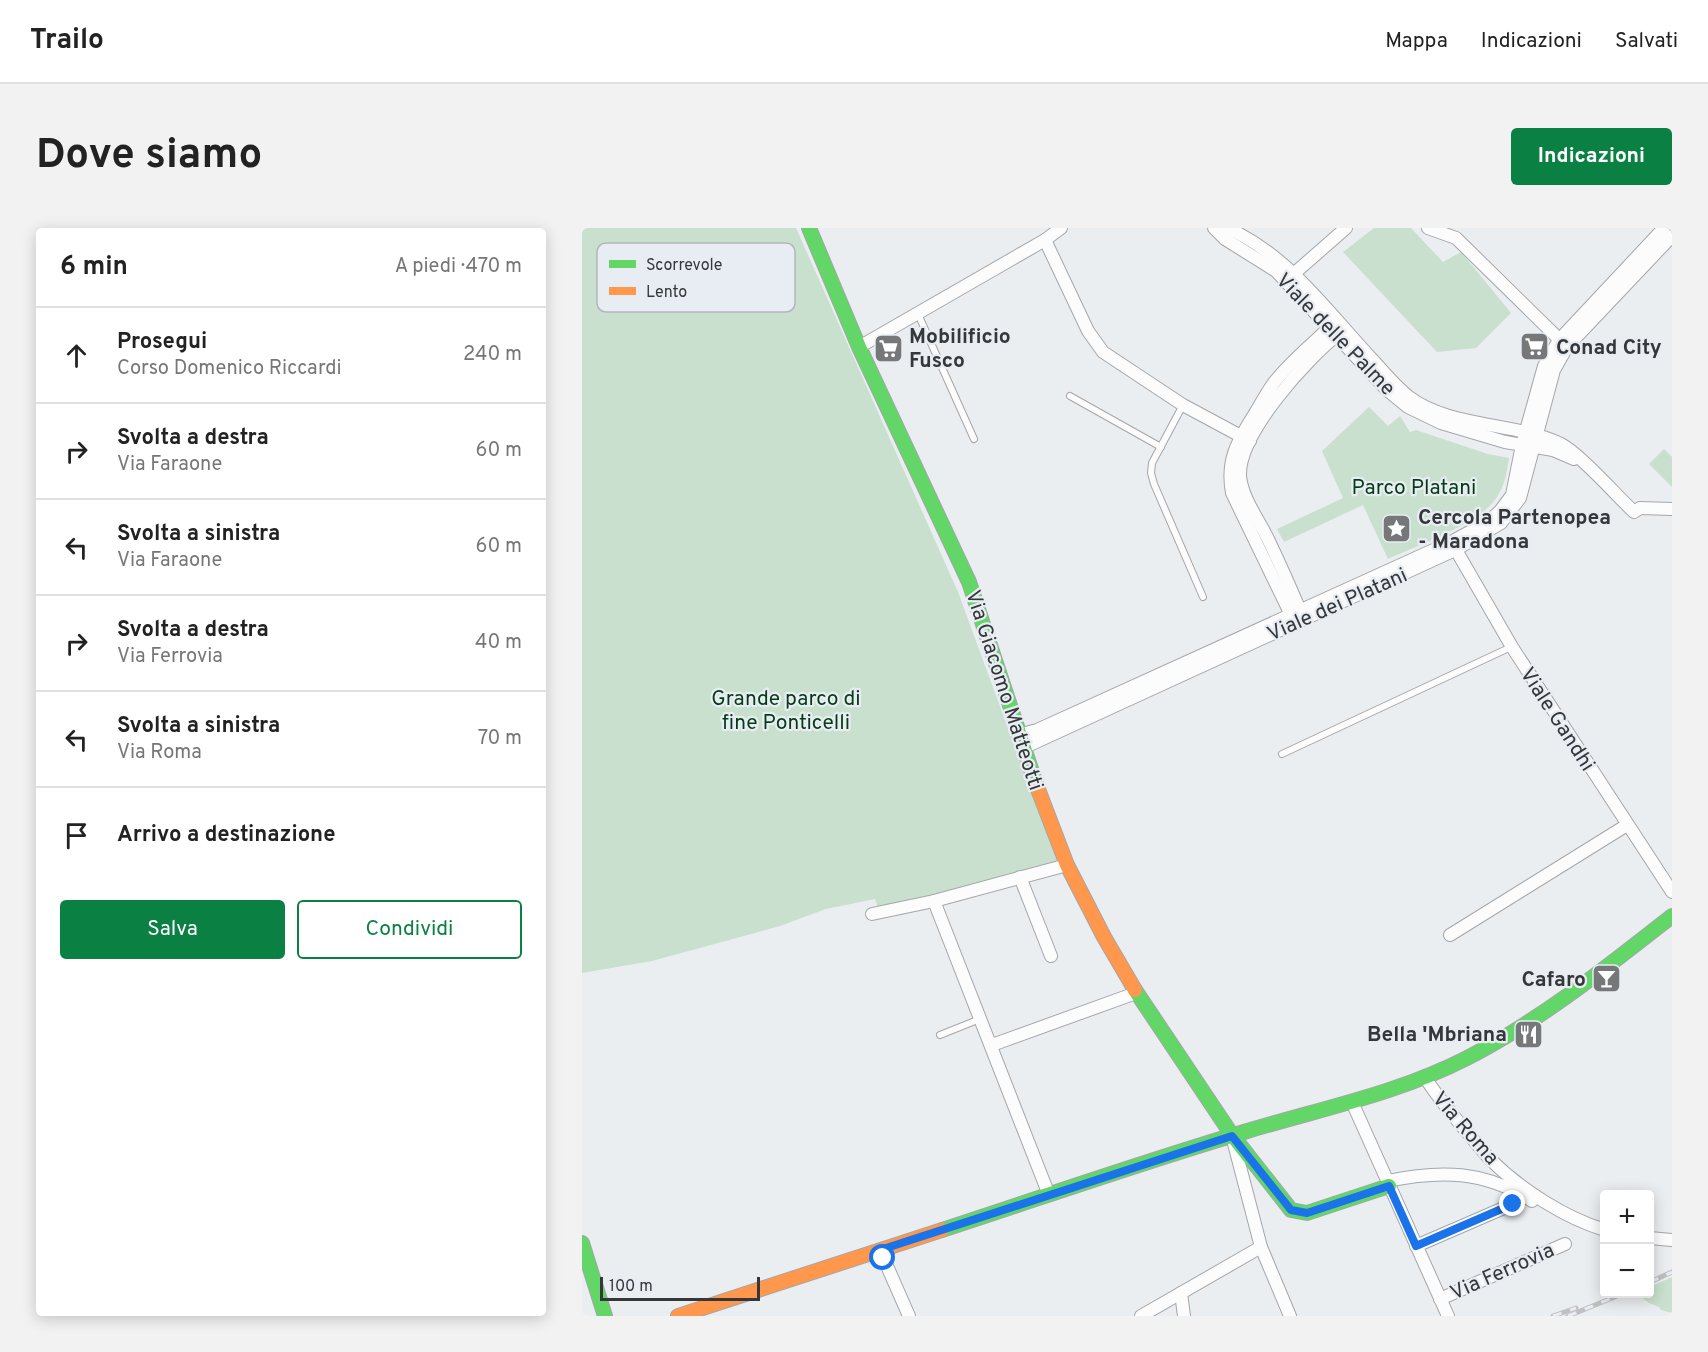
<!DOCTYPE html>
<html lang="it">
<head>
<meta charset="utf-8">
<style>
  :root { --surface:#fff; --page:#f2f2f2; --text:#222; --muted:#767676; --line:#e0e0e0; --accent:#0b8043 }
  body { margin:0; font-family:Overpass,sans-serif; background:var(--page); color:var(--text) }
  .controls { position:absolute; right:18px; bottom:18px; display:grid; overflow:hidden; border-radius:6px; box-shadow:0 3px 15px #0003 }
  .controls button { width:54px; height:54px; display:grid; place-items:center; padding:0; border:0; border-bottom:2px solid var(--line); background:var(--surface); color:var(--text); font:30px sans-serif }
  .scale { position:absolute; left:18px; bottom:15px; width:160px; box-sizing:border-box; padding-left:6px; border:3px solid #353739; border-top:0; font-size:16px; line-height:21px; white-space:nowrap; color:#353739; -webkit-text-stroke:4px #e8edf4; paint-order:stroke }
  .stop { position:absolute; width:18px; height:18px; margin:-14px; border:4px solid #1a73e8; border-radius:50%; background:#fff }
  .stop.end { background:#1a73e8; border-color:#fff; box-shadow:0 2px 6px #0008 }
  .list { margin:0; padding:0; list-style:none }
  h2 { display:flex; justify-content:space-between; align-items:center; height:78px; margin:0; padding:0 24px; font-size:26px }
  h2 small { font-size:20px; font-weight:400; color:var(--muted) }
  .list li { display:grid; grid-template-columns:39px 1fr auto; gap:18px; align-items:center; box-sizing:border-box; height:96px; padding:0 24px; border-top:2px solid var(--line) }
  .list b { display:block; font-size:22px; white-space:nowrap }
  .list p { margin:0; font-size:20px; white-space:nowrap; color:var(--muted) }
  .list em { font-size:20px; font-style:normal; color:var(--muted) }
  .actions { display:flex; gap:12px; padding:18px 24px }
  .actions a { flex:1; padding:14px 0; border:2px solid var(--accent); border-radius:6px; text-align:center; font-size:21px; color:var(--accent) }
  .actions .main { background:var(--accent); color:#fff }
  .icon { flex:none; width:33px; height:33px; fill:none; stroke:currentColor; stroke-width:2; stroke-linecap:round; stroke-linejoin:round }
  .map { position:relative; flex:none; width:1090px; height:1088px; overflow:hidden; border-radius:6px }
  header { display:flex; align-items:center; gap:36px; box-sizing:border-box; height:84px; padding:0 30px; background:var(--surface); border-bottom:2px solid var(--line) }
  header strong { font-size:28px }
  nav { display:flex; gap:33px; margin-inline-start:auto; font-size:21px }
  .intro { display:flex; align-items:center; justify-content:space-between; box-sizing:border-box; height:144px; padding:0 36px }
  h1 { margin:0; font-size:42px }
  .button { padding:15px 27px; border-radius:6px; background:var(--accent); color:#fff; font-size:21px; font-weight:700 }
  main { display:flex; gap:36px; padding:0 36px }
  aside { flex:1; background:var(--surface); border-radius:6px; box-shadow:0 3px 15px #0003 }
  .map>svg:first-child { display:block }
  .green { fill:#c8e0cd }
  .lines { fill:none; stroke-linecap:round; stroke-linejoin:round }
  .lane-casing { stroke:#a4a6a9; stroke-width:8 }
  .street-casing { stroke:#a4a6a9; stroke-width:14 }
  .fast-casing { stroke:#a4a6a9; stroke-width:16 }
  .slow-casing { stroke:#a4a6a9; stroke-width:16 }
  .lane { stroke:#fcfcfd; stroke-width:6 }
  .street { stroke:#fcfcfd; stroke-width:12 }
  .fast { stroke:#63d668; stroke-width:14 }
  .slow { stroke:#ff974d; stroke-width:14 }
  .rail-casing { stroke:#c0c0c1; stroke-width:5 }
  .rail { stroke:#e8edf4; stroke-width:3; stroke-dasharray:9; stroke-linecap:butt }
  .route { stroke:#1a73e8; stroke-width:8 }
  .labels { text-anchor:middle; stroke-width:4.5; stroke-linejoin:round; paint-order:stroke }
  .street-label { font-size:21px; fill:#353739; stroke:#e8edf4 }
  .poi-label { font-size:21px; font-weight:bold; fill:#353739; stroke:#e8edf4; text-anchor:start }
  .park-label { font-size:21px; fill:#053c14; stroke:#e8edf4 }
  .key { fill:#e8edf4; stroke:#b2b6bc; stroke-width:1.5 }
  .key-label { font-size:16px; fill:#353739 }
</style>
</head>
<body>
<header>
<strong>Trailo</strong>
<nav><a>Mappa</a><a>Indicazioni</a><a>Salvati</a></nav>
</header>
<div class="intro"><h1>Dove siamo</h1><a class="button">Indicazioni</a></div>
<main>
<aside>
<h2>6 min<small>A piedi · 470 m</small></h2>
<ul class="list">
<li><svg class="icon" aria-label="ahead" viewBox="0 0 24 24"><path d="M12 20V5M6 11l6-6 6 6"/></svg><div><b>Prosegui</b><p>Corso Domenico Riccardi</p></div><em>240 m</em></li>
<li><svg class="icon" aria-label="right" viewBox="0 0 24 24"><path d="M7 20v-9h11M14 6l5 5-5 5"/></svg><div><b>Svolta a destra</b><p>Via Faraone</p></div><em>60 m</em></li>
<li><svg class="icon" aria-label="left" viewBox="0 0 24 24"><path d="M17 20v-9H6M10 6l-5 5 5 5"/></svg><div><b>Svolta a sinistra</b><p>Via Faraone</p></div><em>60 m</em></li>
<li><svg class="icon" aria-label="right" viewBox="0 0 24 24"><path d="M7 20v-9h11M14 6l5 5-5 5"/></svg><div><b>Svolta a destra</b><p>Via Ferrovia</p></div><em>40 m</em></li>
<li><svg class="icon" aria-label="left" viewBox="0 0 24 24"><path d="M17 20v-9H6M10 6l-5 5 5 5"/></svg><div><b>Svolta a sinistra</b><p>Via Roma</p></div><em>70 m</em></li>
<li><svg class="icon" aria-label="arrive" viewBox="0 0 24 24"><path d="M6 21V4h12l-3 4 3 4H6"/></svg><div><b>Arrivo a destinazione</b></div></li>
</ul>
<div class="actions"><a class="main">Salva</a><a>Condividi</a></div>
</aside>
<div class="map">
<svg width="1090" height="1088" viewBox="0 0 1090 1088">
  <rect width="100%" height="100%" fill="#ebeef1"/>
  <g class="green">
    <polygon points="0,0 214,0 376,364 476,636 296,680 293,671 244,681 198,698 70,733 0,745"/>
    <polygon points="792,0 829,0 861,34 879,24 929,85 894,120 855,124 761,24"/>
    <path d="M787,179L806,198L818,188L828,204L834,202L906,226L927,230C925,245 922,261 912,273C894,297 834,318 806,331L781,277L702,314L695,301L761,270L740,223Z"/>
    <polygon points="1082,221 1090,229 1090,259 1067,236"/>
    <polygon points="1090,1049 1090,1085 1079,1082 1077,1079 1067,1075 1055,1066 1068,1066 1068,1059"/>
  </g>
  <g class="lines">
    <defs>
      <g id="lane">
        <polyline points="336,86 392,211"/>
        <polyline points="488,168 579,219"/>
        <polyline points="601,177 570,235 569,245 572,256 621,369"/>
        <polyline points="700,526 929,419"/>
        <polyline points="358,807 398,791"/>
      </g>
      <g id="street">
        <polyline points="632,0 643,11 694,43 804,161 826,179 859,195 923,214 971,222 992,231"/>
        <path d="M645,0C705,26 745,83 789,130C801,143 813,158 827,169C868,200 934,194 979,216C998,226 1035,268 1052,284L1058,280L1090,281"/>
        <polyline points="846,0 874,10 982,116"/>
        <polyline points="463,12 479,0"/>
        <polyline points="707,50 764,0"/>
        <polyline points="277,119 463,12 506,103 521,124 601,177 668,213"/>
        <polyline points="870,315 930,419 1090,664"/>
        <path d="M720,387C709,361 698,336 686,311C677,292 660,270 658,248C656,206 726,129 758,105"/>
        <path d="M711,391L650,265C644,233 655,214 672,187C678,177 684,166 691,156C708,133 731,116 751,96"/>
        <polyline points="436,507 455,502 869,314 906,294 918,283 930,267 940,217 962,138 977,112 1082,0"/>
        <polyline points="441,520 873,322 919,295 938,270 972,142 985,119 1090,8"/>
        <polyline points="438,649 469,728"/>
        <polyline points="352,673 467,967"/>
        <polyline points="290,686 352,673 485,637"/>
        <polyline points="868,707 1045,597"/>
        <polyline points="410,817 554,765"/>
        <path d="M843,849C853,866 866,881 879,897C889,908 898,921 909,932C938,961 983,990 1023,1002"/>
        <polyline points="770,874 866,1088"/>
        <polyline points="651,912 679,1019 708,1088"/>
        <path d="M805,953C858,942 902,942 950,973"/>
        <polyline points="1068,1010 1090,1012"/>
        <polyline points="834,1018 931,976"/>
        <polyline points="298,1022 327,1088"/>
        <polyline points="599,1065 602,1088"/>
        <polyline points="858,1071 983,1016"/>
        <polyline points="559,1088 679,1019"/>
      </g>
      <g id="fast">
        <polyline points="227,0 277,119 387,354 454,556"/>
        <polyline points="553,762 650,907 709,982 725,985 807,958"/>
        <path d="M360,1002C461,969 561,934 662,904C737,881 815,866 885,830C959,792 1025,739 1090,688"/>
        <polyline points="0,1015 23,1088"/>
      </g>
      <g id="slow">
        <polyline points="454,556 485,637 522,709 553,762"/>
        <polyline points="96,1088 360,1002"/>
      </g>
    </defs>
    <use href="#lane" class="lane-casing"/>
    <use href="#street" class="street-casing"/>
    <use href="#fast" class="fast-casing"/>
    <use href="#slow" class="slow-casing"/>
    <use href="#lane" class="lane"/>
    <use href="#street" class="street"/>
    <use href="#fast" class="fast"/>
    <use href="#slow" class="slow"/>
    <defs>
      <g id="rail">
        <polyline points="1068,1054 1090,1044"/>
        <polyline points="971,1088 994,1080"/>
        <polyline points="986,1088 1040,1066"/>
      </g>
    </defs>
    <use href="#rail" class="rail-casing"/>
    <use href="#rail" class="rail"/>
  </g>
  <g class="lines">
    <polyline class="route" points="301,1030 298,1022 650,908 709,982 725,985 807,958 834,1018 931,976"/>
  </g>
  <defs>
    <symbol id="supermarket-square" viewBox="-11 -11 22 22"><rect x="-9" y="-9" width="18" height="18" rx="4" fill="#757779" stroke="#e8edf4"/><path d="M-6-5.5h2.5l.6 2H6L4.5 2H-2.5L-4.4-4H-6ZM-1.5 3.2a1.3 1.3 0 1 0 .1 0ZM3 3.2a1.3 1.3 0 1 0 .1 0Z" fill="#fff"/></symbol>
    <symbol id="sight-square" viewBox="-11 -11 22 22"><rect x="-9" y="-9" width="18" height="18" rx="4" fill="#757779" stroke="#e8edf4"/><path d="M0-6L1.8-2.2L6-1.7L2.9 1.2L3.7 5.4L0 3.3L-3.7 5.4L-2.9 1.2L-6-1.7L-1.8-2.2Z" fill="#fff"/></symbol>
    <symbol id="bar-square" viewBox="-11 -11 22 22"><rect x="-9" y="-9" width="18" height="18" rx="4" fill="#757779" stroke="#e8edf4"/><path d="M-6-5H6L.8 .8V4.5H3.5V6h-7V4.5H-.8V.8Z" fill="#fff"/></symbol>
    <symbol id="restaurant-square" viewBox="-11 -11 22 22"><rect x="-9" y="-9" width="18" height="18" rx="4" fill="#757779" stroke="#e8edf4"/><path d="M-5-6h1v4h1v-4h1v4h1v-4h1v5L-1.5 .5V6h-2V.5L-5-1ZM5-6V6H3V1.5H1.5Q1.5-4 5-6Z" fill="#fff"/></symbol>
  </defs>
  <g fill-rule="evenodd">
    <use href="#supermarket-square" x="936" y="102" width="33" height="33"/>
    <use href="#supermarket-square" x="290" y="104" width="33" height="33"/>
    <use href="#sight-square" x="798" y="284" width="33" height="33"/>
    <use href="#bar-square" x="1008" y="734" width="33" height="33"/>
    <use href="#restaurant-square" x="930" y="790" width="33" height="33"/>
  </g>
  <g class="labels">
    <g class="street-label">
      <text transform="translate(754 106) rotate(46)" y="7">Viale delle Palme</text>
      <text transform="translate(755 376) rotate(-24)" y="7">Viale dei Platani</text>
      <text transform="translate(423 462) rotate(72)" y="7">Via Giacomo Matteotti</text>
      <text transform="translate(976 491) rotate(57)" y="7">Viale Gandhi</text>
      <text transform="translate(884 900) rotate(49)" y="7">Via Roma</text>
      <text transform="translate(920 1043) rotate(-24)" y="7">Via Ferrovia</text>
    </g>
    <g class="poi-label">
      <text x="327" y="115">Mobilificio<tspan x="327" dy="24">Fusco</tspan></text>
      <text x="974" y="126">Conad City</text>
      <text x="836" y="296">Cercola Partenopea<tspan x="836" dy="24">- Maradona</tspan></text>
      <text x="1004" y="758" text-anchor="end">Cafaro</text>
      <text x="925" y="813" text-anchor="end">Bella 'Mbriana</text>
    </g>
    <g class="park-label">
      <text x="832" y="266">Parco Platani</text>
      <text x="204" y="477">Grande parco di<tspan x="204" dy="24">fine Ponticelli</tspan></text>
    </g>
  </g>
  <rect x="15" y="15" width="198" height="69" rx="9" class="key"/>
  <rect x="27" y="32" width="27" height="8" fill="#63d668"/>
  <rect x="27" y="59" width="27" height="8" fill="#ff974d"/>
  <g class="key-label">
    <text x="64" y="42">Scorrevole</text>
    <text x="64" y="69">Lento</text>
  </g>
</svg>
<div class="controls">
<button>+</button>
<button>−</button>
</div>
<div class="scale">100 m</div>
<div class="stop" style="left:301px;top:1030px"></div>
<div class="stop end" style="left:931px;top:976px"></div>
</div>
</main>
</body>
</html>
